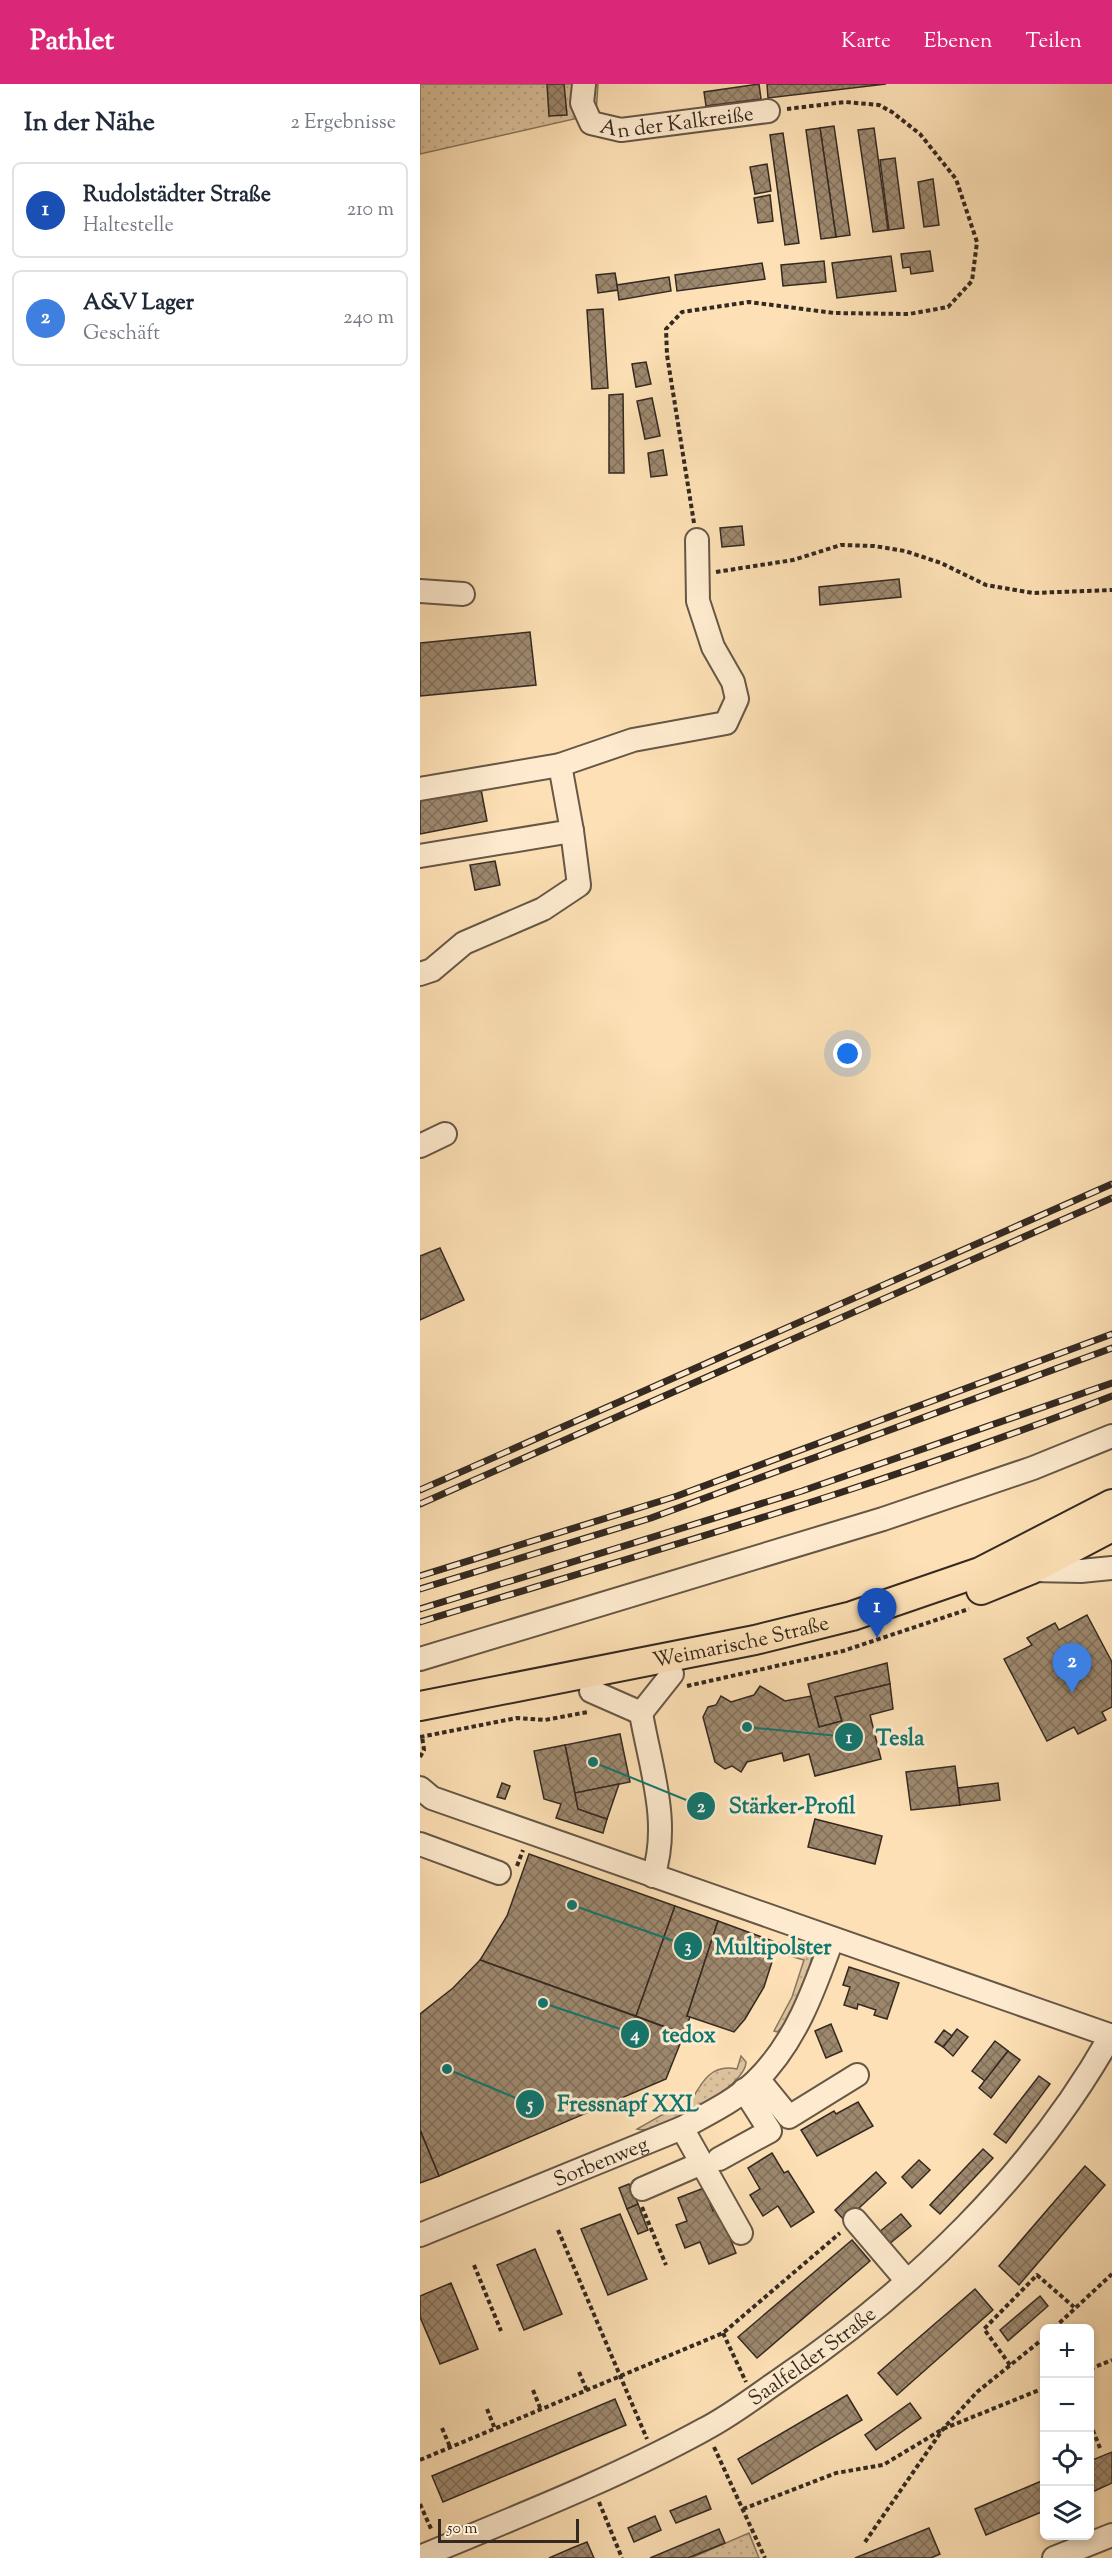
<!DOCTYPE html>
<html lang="de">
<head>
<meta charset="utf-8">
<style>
  :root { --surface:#fff; --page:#f6f6f7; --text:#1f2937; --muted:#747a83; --line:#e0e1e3; --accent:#db2777 }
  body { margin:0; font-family:"Sorts Mill Goudy",serif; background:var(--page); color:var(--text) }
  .controls { position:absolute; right:18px; bottom:18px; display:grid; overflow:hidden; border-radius:9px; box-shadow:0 3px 9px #0003 }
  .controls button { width:54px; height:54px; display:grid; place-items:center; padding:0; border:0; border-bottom:2px solid var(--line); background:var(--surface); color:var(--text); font:30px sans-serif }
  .scale { position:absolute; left:18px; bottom:15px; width:141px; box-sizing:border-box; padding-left:6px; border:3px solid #342921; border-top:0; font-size:16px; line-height:21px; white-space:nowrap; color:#342921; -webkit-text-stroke:4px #feebcf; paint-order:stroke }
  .you { position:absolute; left:428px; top:970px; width:21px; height:21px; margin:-15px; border:4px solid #fff; border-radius:50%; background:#1a73e8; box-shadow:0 0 0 9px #1a73e833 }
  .badge { display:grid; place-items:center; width:39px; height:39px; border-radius:50%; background:var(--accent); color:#fff; font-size:20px; font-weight:700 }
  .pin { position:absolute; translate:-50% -50px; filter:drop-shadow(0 2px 3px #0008) }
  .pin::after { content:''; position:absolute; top:32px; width:21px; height:18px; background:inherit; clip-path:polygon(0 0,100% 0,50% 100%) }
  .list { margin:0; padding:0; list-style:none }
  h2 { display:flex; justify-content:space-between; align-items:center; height:78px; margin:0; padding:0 24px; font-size:26px }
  h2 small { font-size:20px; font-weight:400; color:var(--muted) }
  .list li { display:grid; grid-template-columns:39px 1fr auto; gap:18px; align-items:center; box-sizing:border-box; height:96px; margin:0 12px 12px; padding:0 12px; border:2px solid var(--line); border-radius:9px }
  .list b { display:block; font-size:22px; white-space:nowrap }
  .list p { margin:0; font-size:20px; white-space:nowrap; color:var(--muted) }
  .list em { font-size:20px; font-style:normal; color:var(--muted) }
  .icon { flex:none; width:33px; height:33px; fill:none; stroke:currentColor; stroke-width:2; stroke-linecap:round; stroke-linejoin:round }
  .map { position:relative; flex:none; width:692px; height:2474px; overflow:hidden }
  header { display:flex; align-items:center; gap:36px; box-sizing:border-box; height:84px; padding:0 30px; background:var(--accent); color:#fff }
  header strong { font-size:28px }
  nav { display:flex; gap:33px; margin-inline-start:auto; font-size:21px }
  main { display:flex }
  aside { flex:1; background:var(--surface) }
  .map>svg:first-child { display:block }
  .grass { fill:url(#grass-dots); stroke:#88755e; stroke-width:1.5 }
  .building { fill:url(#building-cross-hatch); stroke:#342921; stroke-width:1.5 }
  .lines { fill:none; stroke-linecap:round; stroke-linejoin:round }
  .minor-casing { stroke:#665746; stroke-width:26 }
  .major-casing { stroke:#342921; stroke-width:32 }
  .path { stroke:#342921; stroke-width:4; stroke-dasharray:4.5 3; stroke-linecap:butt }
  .minor { stroke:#feebcf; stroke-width:22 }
  .major { stroke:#fde0b5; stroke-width:28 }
  .rail-casing { stroke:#342921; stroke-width:7 }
  .rail { stroke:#feebcf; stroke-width:4.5; stroke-dasharray:14; stroke-linecap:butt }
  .labels { text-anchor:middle; stroke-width:6; stroke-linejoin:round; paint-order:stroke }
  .street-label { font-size:21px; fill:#342921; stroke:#feebcf }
  .leader { fill:none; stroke:#0f766e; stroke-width:2 }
  .callout-dot { fill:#0f766e; stroke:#feebcf; stroke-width:2 }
  .mark-label { font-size:18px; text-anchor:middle; font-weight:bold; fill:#fff }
  .callout-label { font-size:22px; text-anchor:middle; font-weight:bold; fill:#0f766e; stroke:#feebcf; stroke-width:6; stroke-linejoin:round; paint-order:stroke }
</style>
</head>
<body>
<header>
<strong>Pathlet</strong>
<nav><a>Karte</a><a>Ebenen</a><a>Teilen</a></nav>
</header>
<main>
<aside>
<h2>In der Nähe<small>2 Ergebnisse</small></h2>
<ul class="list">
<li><span class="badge" style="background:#1a4fb4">1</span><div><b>Rudolstädter Straße</b><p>Haltestelle</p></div><em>210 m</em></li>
<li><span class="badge" style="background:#3f7fe0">2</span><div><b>A&amp;V Lager</b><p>Geschäft</p></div><em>240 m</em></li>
</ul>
</aside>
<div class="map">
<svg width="692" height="2474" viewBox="0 0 692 2474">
  <defs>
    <pattern id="grass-dots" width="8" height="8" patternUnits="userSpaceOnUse" patternTransform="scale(1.5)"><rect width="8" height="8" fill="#dbc19c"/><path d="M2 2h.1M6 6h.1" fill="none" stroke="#bda686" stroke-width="1.8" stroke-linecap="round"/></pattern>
    <pattern id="building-cross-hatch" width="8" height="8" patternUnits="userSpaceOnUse" patternTransform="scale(1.5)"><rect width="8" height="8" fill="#9d886e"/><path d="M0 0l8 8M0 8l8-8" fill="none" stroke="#816f5a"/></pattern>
  </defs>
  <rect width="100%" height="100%" fill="#fde0b5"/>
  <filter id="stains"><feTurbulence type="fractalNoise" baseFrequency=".00333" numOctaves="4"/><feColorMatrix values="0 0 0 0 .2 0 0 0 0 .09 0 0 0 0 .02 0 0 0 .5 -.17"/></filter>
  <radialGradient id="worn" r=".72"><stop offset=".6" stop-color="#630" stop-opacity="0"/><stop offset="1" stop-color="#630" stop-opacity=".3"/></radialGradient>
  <g class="grass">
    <polygon points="0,0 178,0 176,30 0,70"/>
    <path d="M358,1859L392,1871C388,1896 377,1932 357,1948L354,1947L372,1913L384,1876L355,1868Z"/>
    <path d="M321,1972L326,1978C326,2003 238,2052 217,2045L242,2031L251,2022L262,2031C278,2010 284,1978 317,1985Z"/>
    <polygon points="329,2449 339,2474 271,2474"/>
  </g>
  <g class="building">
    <polygon points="127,0 144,0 147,31 129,32"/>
    <polygon points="339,0 341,15 286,22 284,8"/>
    <polygon points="347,0 466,0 348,14"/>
    <polygon points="414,42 430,151 416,153 400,44"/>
    <polygon points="400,44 416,153 401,155 386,46"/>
    <polygon points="454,44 468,146 453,148 438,46"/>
    <polygon points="363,49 379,159 365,161 350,51"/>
    <polygon points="475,74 484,144 469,146 460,76"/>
    <polygon points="347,80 351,107 335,110 330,83"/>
    <polygon points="513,95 519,141 504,143 498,98"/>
    <polygon points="350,111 353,137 338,139 334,114"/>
    <polygon points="510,167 513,187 491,190 490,183 483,184 481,170"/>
    <polygon points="471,172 476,207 417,214 412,179"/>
    <polygon points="404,177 406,198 363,202 361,181"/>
    <polygon points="342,179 345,195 257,207 255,191"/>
    <polygon points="195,189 198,206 178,209 176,191"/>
    <polygon points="249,193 251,207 199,216 197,201"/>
    <polygon points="183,225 188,304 172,305 167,226"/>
    <polygon points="226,278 231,300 216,303 212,280"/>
    <polygon points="203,310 204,389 189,389 189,311"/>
    <polygon points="232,314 240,352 225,355 217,317"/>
    <polygon points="243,366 247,391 231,393 228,369"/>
    <polygon points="322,442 324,461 302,463 300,444"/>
    <polygon points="479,495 481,513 400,521 399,503"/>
    <polygon points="110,548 116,601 0,612 0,559"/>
    <polygon points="60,700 67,737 0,750 0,712"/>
    <polygon points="75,777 80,801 55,806 50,781"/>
    <polygon points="20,1164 44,1216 0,1236 0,1172"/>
    <polygon points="667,1531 692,1578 692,1623 682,1628 686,1636 658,1650 654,1643 627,1657 584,1575 612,1561 607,1554 620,1547 635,1539 639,1546"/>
    <polygon points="467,1579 470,1600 415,1613 422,1637 399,1643 388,1600"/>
    <polygon points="470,1600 473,1625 450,1631 461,1675 395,1692 389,1670 364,1677 362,1669 327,1678 321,1688 312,1682 305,1685 295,1678 283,1633 288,1623 296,1621 301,1612 311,1618 334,1611 340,1602 365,1617 391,1612 399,1643 422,1637 415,1613"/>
    <polygon points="200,1650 210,1698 155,1709 145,1661"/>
    <polygon points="145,1661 158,1725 187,1735 183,1749 136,1734 141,1720 124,1715 114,1667"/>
    <polygon points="535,1682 540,1721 491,1726 486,1688"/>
    <polygon points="82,1699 90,1702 85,1715 77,1713"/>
    <polygon points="578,1699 580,1716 540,1721 538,1704"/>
    <polygon points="199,1700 187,1735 158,1725 155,1709"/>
    <polygon points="395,1735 462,1752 455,1780 388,1763"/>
    <polygon points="109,1770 255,1822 216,1932 60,1876 87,1832"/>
    <polygon points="255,1822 298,1837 267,1932 270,1933 264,1950 216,1932"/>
    <polygon points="298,1837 358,1859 344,1903 325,1935 314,1948 267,1932"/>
    <polygon points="60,1876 264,1950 246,1995 19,2092 0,2046 0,1930 33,1904"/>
    <polygon points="429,1883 479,1899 467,1935 454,1931 456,1926 438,1920 437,1925 424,1921 430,1903 423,1901"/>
    <polygon points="411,1940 422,1967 406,1974 395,1947"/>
    <polygon points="537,1945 548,1953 533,1972 523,1963"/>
    <polygon points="524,1946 532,1952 523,1963 515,1958"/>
    <polygon points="575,1957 588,1967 565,1997 552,1987"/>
    <polygon points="588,1967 600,1976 571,2014 559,2004"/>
    <polygon points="619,1992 630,2000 586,2059 574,2050"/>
    <polygon points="438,2018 453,2042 397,2072 381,2046 414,2027 416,2030"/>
    <polygon points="0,2046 19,2092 0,2099"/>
    <polygon points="563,2065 573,2074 520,2130 510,2121"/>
    <polygon points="352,2069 364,2089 368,2087 394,2128 371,2143 358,2122 343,2132 330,2111 340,2105 328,2084"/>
    <polygon points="499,2076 510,2086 492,2104 482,2093"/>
    <polygon points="665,2082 685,2101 599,2201 579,2182"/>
    <polygon points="456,2088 466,2099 425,2137 415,2126"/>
    <polygon points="209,2100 218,2120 207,2125 199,2104"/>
    <polygon points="284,2104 293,2127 298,2124 316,2169 289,2180 280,2158 265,2164 256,2141 267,2137 258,2114"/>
    <polygon points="218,2120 228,2146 218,2150 207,2125"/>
    <polygon points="200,2130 227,2195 188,2211 161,2145"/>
    <polygon points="481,2130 491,2142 468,2161 458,2149"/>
    <polygon points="432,2156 450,2177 337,2274 318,2253"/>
    <polygon points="115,2165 142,2230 104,2246 77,2181"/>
    <polygon points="31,2199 58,2265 20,2280 0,2233 0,2212"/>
    <polygon points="555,2205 573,2226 477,2311 458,2289"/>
    <polygon points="620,2212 628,2222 588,2257 580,2246"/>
    <polygon points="427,2311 442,2336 332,2400 318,2375"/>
    <polygon points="195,2315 206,2341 23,2418 12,2392"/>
    <polygon points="490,2319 501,2334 456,2366 445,2351"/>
    <polygon points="692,2368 692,2399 670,2409 670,2377"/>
    <polygon points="624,2396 624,2427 566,2451 555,2425"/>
    <polygon points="286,2412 291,2425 256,2439 250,2427"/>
    <polygon points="235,2432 241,2446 214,2458 208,2444"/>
    <polygon points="509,2444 520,2470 511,2474 435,2474"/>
    <polygon points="299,2445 305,2459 268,2474 230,2474"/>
    <polygon points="167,2458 174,2474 129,2474 152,2464"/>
  </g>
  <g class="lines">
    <defs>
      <g id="minor">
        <path id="s1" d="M164,0L162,19L171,39L201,46L348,27"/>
        <polyline points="0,507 43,510"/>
        <polyline points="0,705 140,681 213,656 306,639 317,615 313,598 293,563 278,517 277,456"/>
        <polyline points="0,772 152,747 140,681"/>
        <polyline points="0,890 12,886 44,859 123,825 159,801 152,747"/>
        <polyline points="0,1062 25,1050"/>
        <polyline points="610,1486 661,1487 692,1484"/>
        <polyline points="0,1575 463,1435 613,1384 692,1352"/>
        <polyline points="171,1607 221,1629"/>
        <polyline points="0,1704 12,1714 692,1952"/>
        <polyline points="0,1760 79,1789"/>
        <path d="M233,1792C251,1739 230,1682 221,1629L252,1590"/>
        <polyline points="338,1995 369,2033 437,1991"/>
        <polyline points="262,2044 321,2149"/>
        <polyline points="299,2075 350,2047 324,2006"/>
        <polyline points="222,2105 282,2079"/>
        <polyline points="435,2136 487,2197"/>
        <path id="s2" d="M0,2151L262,2044C287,2030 315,2017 336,1997C375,1959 394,1906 412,1856"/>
        <path id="s3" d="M0,2473C96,2433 194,2395 285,2345C312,2331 336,2312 361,2295C492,2206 613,2090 691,1951"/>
        <polyline points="634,2474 692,2451"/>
      </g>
      <g id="major">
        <polyline points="561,1506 610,1486 692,1443"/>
        <path id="s4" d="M0,1622L335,1556L432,1532L560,1488L692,1420"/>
      </g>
    </defs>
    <use href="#minor" class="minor-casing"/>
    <use href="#major" class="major-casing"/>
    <g class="path">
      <polyline points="274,439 247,271 246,245 262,228 329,218 414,229 489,230 528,223 552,197 557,158 536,95 500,50 472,28 459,21 425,18 367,25"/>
      <polyline points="296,488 373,476 421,461 454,462 485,467 521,479 566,501 613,509 692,506"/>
      <polyline points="267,1602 423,1567 549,1525"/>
      <polyline points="0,1653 97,1634 125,1636 168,1628"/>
      <polyline points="0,1673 4,1666 2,1652"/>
      <polyline points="97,1782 103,1766"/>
      <polyline points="222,2123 246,2181"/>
      <polyline points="138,2146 227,2355"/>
      <polyline points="54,2181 81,2247"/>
      <polyline points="634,2244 692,2190"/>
      <polyline points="303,2249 326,2298"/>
      <polyline points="590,2281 564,2245 617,2191 654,2223"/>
      <polyline points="670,2285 692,2276"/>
      <polyline points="159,2288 167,2307"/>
      <polyline points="113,2306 121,2326"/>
      <polyline points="67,2325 75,2345"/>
      <polyline points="670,2339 680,2364"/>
      <polyline points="22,2344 30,2363"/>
      <polyline points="294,2363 345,2474"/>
      <polyline points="0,2376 303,2249 420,2149"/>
      <polyline points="179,2418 202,2474"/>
      <polyline points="0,2420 12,2447"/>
      <polyline points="323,2425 416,2389 463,2381 523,2345 624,2304"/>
      <polyline points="445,2458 523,2345 557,2308 624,2254"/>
    </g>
    <use href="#minor" class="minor"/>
    <use href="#major" class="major"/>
    <defs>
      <g id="rail">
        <polyline points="0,1406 692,1100"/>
        <polyline points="0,1420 692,1114"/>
        <polyline points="0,1492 257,1412 692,1250"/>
        <polyline points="0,1505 231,1434 692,1264"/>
        <polyline points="0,1525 382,1407 692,1299"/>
        <path d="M0,1538C232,1467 466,1401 692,1312"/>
      </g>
    </defs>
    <use href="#rail" class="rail-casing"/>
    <use href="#rail" class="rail"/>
  </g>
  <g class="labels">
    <g class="street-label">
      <text dy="7" stroke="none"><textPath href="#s1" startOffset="128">An der Kalkreiße</textPath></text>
      <text dy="7" stroke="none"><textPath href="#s4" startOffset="327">Weimarische Straße</textPath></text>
      <text dy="7" stroke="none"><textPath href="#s2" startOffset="195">Sorbenweg</textPath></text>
      <text dy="7" stroke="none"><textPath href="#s3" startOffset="442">Saalfelder Straße</textPath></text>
    </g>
  </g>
  <path class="leader" d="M327 1643L429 1653M173 1678L281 1722M152 1821L268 1862M123 1919L215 1950M27 1985L110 2020"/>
  <g class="callout-dot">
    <circle cx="327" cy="1643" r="6"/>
    <circle cx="173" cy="1678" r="6"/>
    <circle cx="152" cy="1821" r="6"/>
    <circle cx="123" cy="1919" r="6"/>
    <circle cx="27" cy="1985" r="6"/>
    <circle cx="429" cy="1653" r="15"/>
    <circle cx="281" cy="1722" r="15"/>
    <circle cx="268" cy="1862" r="15"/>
    <circle cx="215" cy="1950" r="15"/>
    <circle cx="110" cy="2020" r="15"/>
  </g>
  <g class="mark-label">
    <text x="429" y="1659">1</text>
    <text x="281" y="1728">2</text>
    <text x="268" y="1868">3</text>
    <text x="215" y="1956">4</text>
    <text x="110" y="2026">5</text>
  </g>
  <g class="callout-label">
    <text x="480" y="1661">Tesla</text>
    <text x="372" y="1729">Stärker-Profil</text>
    <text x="353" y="1870">Multipolster</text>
    <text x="269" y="1958">tedox</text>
    <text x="208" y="2027">Fressnapf XXL</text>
  </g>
  <rect width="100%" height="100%" filter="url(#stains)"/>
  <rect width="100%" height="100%" fill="url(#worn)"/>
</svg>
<div class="controls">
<button>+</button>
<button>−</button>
<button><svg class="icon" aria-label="locate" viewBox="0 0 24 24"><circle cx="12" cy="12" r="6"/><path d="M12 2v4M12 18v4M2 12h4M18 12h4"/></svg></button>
<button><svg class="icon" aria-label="layers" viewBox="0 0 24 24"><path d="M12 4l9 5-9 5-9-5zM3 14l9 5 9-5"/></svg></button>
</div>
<div class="scale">50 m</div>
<div class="you"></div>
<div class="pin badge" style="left:457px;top:1554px;background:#1a4fb4">1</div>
<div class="pin badge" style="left:652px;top:1609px;background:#3f7fe0">2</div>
</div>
</main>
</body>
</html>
